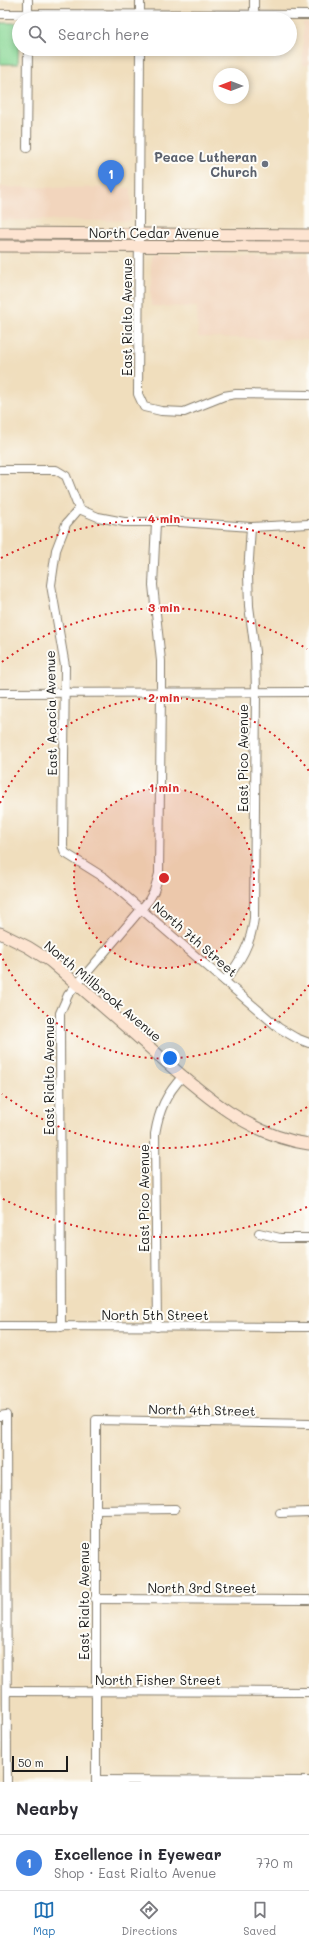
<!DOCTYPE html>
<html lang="en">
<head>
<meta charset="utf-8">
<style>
  :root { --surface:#fff; --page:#f7f7f7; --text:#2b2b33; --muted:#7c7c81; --line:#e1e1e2; --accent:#1f6fb2 }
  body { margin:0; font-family:Mali,sans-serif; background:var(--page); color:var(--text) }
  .compass { position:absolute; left:213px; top:68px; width:36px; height:36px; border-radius:50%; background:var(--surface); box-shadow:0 2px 6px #0003; rotate:270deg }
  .scale { position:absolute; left:12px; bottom:10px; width:56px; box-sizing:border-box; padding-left:4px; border:2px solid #1c1c1c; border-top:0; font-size:11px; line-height:14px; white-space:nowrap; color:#1c1c1c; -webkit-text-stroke:3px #fdfcf7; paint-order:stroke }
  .you { position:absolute; left:170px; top:1058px; width:14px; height:14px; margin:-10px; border:3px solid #fff; border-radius:50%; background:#1a73e8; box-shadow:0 0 0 6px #1a73e833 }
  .badge { display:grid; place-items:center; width:26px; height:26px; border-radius:50%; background:var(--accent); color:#fff; font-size:13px; font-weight:700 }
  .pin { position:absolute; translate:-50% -33px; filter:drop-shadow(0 1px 2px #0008) }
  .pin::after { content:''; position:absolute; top:21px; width:14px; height:12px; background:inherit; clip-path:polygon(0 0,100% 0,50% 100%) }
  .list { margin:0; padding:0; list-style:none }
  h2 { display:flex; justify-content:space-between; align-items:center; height:52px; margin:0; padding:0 16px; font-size:17px }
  h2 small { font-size:13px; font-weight:400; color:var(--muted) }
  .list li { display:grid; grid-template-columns:26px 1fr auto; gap:12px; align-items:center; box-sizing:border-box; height:56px; padding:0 16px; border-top:1px solid var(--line) }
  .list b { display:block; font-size:15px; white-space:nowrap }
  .list p { margin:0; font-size:13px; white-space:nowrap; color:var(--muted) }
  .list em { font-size:13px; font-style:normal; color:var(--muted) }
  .icon { flex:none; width:22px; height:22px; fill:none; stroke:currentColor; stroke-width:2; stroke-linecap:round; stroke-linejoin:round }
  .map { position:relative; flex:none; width:309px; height:1782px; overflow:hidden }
  .search { position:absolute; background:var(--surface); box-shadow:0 2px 6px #0003; left:12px; right:12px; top:12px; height:44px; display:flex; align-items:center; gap:10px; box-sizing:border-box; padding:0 14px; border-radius:22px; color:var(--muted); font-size:15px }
  .sheet { height:108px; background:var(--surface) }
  nav { display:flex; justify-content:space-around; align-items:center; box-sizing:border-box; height:56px; border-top:1px solid var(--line); background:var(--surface); font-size:11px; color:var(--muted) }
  nav a { display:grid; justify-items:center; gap:2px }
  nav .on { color:var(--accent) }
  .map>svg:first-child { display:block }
  .built { fill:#f2d5bd }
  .green { fill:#89d896; stroke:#527a59 }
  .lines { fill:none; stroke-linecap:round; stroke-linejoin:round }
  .street-casing { stroke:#867d6c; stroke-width:10 }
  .secondary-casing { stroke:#867d6c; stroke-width:13 }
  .street { stroke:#fff; stroke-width:8 }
  .secondary { stroke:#fde4d1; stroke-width:11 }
  .ring { fill:none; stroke:#d62828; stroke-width:2; stroke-dasharray:2 4 }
  .worship-dot { fill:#6b7280; stroke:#fdfcf7; stroke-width:1.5 }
  .labels { text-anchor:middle; stroke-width:4; stroke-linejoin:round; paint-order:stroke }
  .worship-label { font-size:13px; font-weight:bold; fill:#5b616d; stroke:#fdfcf7; text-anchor:end }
  .street-label { font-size:13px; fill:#1c1c1c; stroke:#fdfcf7 }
  .centre { fill:#d62828; stroke:#fdfcf7; stroke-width:2 }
  .ring-label { font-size:12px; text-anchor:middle; font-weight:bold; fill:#d62828; stroke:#fdfcf7; stroke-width:4; stroke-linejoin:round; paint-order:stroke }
</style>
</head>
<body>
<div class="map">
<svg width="309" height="1782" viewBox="0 0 309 1782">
  <rect width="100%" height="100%" fill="#fdfcf7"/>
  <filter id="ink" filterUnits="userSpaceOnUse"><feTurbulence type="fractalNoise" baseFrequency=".025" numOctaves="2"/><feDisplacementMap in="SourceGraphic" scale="8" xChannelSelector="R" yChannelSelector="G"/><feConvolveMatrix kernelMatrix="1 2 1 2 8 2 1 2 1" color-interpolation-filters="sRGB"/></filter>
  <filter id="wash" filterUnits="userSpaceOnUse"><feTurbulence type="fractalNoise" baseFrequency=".012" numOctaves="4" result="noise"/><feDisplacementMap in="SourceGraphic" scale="16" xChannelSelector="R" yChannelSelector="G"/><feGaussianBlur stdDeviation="0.9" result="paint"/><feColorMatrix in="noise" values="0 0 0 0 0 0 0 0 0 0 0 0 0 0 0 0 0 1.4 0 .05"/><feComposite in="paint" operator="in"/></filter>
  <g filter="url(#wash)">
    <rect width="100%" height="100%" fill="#f0debd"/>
    <g class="built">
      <rect x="303" y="22" width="6" height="43"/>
      <polygon points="0,187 131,188 131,219 129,221 0,220"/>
      <polygon points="155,255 309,256 309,340 198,337 197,307 151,306 151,258"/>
    </g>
    <polygon class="green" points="0,23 19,23 18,64 0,64"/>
  </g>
  <g filter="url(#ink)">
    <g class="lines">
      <defs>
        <g id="street">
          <polyline points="0,14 309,15"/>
          <polyline points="254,15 254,0"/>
          <polyline points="28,19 28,0"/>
          <polyline points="140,19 140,0"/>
          <polyline points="140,49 138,394 144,407 161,411 184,412 224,396 236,394 309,395"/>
          <polyline points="27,148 28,49"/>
          <polyline points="0,470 56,470 66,476 79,509 98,517 124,522 180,522 251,527 309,524"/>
          <polyline points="79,509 66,524 56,550 51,585 65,666 63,847 65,853 105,878 279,1028 296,1038 309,1043"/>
          <polyline points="0,693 309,692"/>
          <path d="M225,981C241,960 251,944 254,918L256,693L255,652L249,606L248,575L251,527"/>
          <polyline points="259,1233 280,1238 309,1238"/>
          <polyline points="0,1326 309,1327"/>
          <polyline points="61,1327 60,1013 68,995 149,900 154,891 159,874 161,693 161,661 153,585 156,523"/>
          <path d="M157,1327L155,1134C159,1110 166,1094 183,1076"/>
          <polyline points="0,1416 6,1415 7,1782"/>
          <polyline points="95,1510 175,1509"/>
          <polyline points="280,1513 309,1512"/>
          <polyline points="95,1599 309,1600"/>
          <polyline points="7,1691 309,1692"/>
          <polyline points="96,1780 309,1781"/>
          <polyline points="96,1782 96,1420 309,1424"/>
        </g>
        <g id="secondary">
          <polyline points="0,233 309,235"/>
          <polyline points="0,246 309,247"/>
          <path d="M0,933L28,947L50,961C83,989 116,1018 149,1047C196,1088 244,1135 309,1144"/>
        </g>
      </defs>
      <use href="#street" class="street-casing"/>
      <use href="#secondary" class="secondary-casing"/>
      <use href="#street" class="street"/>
      <use href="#secondary" class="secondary"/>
    </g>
  </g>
  <circle cx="164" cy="878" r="90" fill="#d62828" fill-opacity=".12"/>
  <g class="ring">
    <circle cx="164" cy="878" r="90"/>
    <path d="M309 985A180 180 0 0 1 0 953M0 803A180 180 0 0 1 309 771"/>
    <path d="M307 1107A270 270 0 0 1 2 1094M2 662A270 270 0 0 1 307 649"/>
    <path d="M307 1207A359 359 0 0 1 1 1198M1 558A359 359 0 0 1 307 549"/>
  </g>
  <circle class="worship-dot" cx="265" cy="164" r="4"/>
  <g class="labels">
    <g class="worship-label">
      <text x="257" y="162">Peace Lutheran<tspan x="257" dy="15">Church</tspan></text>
    </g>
    <g class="street-label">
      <text x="154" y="238">North Cedar Avenue</text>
      <text transform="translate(127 317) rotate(-90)" y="5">East Rialto Avenue</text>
      <text transform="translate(51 713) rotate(-91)" y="5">East Acacia Avenue</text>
      <text transform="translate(243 758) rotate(-90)" y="5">East Pico Avenue</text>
      <text transform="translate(195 939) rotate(41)" y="5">North 7th Street</text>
      <text transform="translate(103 991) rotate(40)" y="5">North Millbrook Avenue</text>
      <text transform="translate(49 1076) rotate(-90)" y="5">East Rialto Avenue</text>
      <text transform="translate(144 1198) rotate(-90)" y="5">East Pico Avenue</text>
      <text x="155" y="1320">North 5th Street</text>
      <text transform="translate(202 1410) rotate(1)" y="5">North 4th Street</text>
      <text x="202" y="1593">North 3rd Street</text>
      <text transform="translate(84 1601) rotate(-90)" y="5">East Rialto Avenue</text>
      <text x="158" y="1685">North Fisher Street</text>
    </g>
  </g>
  <circle cx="164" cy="878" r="6" class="centre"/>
  <g class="ring-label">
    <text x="164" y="523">4 min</text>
    <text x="164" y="612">3 min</text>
    <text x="164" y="702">2 min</text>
    <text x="164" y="792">1 min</text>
  </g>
</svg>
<svg class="compass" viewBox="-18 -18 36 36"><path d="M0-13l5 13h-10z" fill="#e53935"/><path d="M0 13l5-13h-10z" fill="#7c7c81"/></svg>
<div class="scale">50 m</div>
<div class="you"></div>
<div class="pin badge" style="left:111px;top:193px;background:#3f7fe0">1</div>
<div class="search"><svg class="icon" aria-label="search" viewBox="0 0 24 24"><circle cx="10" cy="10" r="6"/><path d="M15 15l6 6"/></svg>Search here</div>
</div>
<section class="sheet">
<h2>Nearby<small></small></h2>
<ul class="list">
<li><span class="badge" style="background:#3f7fe0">1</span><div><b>Excellence in Eyewear</b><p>Shop · East Rialto Avenue</p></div><em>770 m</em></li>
</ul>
</section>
<nav>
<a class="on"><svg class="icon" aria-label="map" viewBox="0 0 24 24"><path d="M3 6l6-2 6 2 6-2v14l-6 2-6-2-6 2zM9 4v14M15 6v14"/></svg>Map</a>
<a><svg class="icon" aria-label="directions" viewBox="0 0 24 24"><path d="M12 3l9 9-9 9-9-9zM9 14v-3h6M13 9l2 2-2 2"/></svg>Directions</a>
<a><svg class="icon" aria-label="saved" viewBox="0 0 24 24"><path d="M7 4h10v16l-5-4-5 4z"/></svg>Saved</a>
</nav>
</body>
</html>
